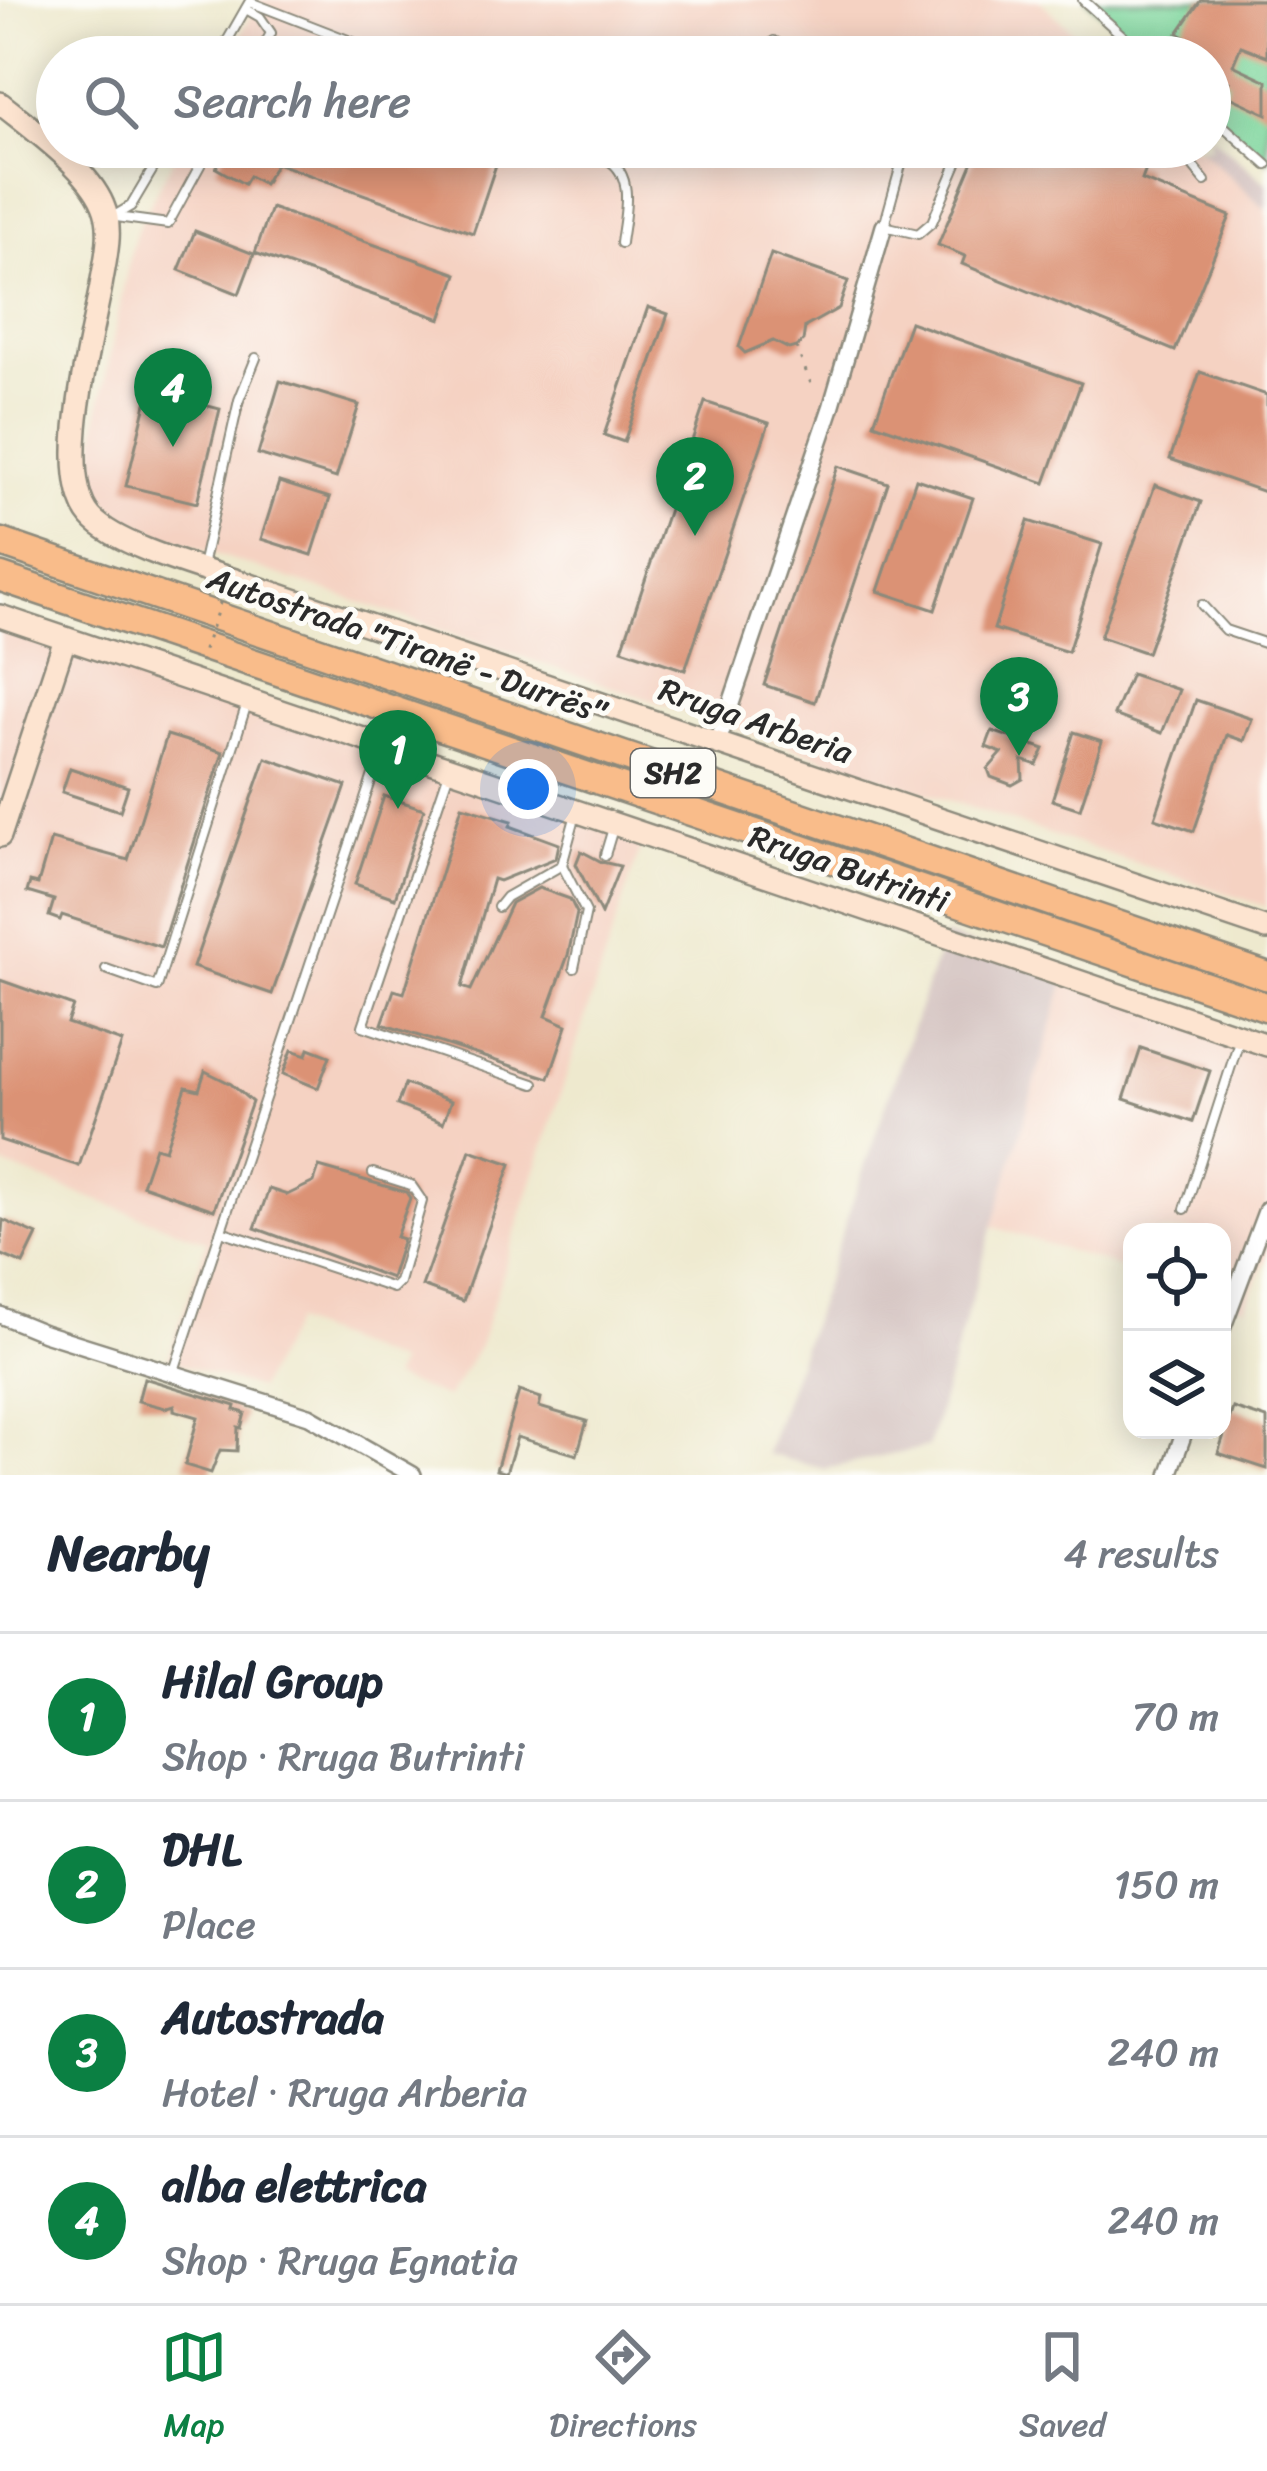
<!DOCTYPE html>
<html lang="en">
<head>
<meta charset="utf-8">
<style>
  :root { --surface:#fff; --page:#f6f6f7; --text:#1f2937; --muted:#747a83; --line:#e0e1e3; --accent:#0b8043 }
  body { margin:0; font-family:Sriracha,sans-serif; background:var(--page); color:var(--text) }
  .controls { position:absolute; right:36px; bottom:36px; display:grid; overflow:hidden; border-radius:24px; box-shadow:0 6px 30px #0003 }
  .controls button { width:108px; height:108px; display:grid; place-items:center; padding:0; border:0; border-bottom:3px solid var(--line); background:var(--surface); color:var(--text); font:60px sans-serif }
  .you { position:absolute; left:528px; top:789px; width:42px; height:42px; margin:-30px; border:9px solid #fff; border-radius:50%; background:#1a73e8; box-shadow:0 0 0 18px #1a73e833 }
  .badge { display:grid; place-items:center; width:78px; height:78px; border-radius:50%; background:var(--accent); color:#fff; font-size:39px; font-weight:700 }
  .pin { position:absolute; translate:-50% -99px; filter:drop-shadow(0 3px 6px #0008) }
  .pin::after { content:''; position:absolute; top:63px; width:42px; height:36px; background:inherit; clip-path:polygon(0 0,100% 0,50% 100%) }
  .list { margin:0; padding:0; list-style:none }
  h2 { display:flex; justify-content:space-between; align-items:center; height:156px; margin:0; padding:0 48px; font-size:51px }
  h2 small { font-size:39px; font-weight:400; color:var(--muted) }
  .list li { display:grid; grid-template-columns:78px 1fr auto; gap:36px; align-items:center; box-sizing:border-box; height:168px; padding:0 48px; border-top:3px solid var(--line) }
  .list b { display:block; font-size:45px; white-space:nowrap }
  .list p { margin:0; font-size:39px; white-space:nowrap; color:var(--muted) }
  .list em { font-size:39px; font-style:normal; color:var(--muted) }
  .icon { flex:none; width:66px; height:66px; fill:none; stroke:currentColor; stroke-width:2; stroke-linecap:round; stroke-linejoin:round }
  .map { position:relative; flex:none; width:1267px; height:1475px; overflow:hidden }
  .search { position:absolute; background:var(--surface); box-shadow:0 6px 30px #0003; left:36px; right:36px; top:36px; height:132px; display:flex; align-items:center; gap:30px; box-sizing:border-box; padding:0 42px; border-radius:66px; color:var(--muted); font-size:45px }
  .sheet { height:828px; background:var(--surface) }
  nav { display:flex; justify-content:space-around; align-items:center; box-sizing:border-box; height:168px; border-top:3px solid var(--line); background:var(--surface); font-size:33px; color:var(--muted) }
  nav a { display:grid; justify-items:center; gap:6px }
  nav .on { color:var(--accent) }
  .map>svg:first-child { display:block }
  .built { fill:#f5d2c2 }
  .industrial { fill:#d1bfbd }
  .green { fill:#7cd59b; stroke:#548063; stroke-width:3 }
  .building { fill:#db9275 }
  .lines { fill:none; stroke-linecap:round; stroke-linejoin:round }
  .lane-casing { stroke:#8c8a7c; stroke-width:12 }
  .street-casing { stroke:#8c8a7c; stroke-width:20 }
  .secondary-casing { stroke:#8c8a7c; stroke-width:26 }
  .highway-casing { stroke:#8c8a7c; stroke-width:32 }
  .path { stroke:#8c8a7c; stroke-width:3; stroke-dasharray:3 9; stroke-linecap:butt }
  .lane { stroke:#fff; stroke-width:8 }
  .street { stroke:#fff; stroke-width:15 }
  .secondary { stroke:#fde4d0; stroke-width:21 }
  .highway { stroke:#f9bc8a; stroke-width:27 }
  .path-bridge { stroke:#8c8a7c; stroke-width:3; stroke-dasharray:3 9; stroke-linecap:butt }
  .labels { text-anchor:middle; stroke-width:10; stroke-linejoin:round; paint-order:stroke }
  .shield { fill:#fdfcf7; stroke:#6a6a68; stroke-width:3 }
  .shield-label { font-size:30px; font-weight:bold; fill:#2b2b2b }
  .street-label { font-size:33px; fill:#2b2b2b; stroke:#fdfcf7 }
</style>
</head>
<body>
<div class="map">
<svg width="1267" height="1475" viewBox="0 0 1267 1475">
  <rect width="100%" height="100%" fill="#fdfcf7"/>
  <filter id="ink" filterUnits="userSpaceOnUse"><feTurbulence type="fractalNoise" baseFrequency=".00833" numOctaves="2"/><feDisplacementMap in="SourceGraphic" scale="24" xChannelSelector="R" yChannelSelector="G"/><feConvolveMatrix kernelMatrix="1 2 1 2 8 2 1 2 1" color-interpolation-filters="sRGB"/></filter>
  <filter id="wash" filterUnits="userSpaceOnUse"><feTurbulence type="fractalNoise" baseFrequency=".004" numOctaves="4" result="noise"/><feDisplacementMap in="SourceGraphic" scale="48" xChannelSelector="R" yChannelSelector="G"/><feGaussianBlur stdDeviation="2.7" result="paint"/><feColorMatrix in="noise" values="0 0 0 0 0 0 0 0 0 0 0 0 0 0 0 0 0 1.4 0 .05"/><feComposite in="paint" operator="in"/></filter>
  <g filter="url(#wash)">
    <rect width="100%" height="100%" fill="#eee9ce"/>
    <g class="built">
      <polygon points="260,0 1039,0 1100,57 229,57"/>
      <polygon points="180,147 1198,147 1267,210 1267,907 171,539 123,517 104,501 92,475 99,410 130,255 140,222"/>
      <polygon points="0,616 645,833 479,1346 447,1398 392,1378 398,1363 294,1322 258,1389 168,1360 207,1241 0,1164"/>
      <polygon points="1066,977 1267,1045 1267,1257 1245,1307 1222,1300 1222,1232 1132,1232 1132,1271 991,1226"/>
    </g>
    <g class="industrial">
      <polygon points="1210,135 1267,184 1267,210 1198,147 1210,147"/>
      <polygon points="944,935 1066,977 928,1447 825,1469 766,1454"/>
    </g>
    <polygon class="green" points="1087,0 1267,0 1267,161 1210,110 1210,57 1151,57"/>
    <g id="blocks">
      <g class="building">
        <polygon points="1201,0 1267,0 1267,56 1241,46 1233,65 1267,81 1267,114 1224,94 1229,82 1210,71 1210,57 1199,57 1204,50 1178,33"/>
        <polygon points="228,147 502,147 473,233 276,163 264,184 249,176 244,184 216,168"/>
        <polygon points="979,147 1092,147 1146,169 1142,180 1230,216 1175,351 962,264 965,256 938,245"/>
        <polygon points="271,208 457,274 441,319 255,253"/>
        <polygon points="195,231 254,254 239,294 179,270"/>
        <polygon points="771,254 848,281 839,308 805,327 803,341 796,347 789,349 773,341 745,353 739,347"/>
        <polygon points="648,307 668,314 624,442 604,435"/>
        <polygon points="910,322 1081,383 1045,483 874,423"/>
        <polygon points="1200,372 1267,395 1267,493 1170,459"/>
        <polygon points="280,381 359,405 336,478 258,454"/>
        <polygon points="149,391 220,409 197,503 126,486"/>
        <polygon points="705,402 769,423 685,670 622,649"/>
        <polygon points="838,466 888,483 815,702 764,685"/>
        <polygon points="916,479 973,498 935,610 878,591"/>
        <polygon points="279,482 330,498 312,555 261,539"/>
        <polygon points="1155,485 1201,502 1147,653 1100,637"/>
        <polygon points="1028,521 1102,544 1068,652 994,629"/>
        <polygon points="1131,674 1179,690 1162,733 1114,715"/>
        <polygon points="1196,700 1252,719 1244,741 1227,735 1194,831 1155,818"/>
        <polygon points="992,731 1044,749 1037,765 1022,760 1023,779 1012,785 991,777 988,769 1002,753 986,747"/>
        <polygon points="1074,732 1102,741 1080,809 1052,800"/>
        <polygon points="167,735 223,752 161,947 62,915 60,920 49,916 54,900 27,892 30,882 38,884 51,839 128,860"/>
        <polygon points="266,758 346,786 272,994 193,967"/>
        <polygon points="70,768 128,787 120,811 62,792"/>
        <polygon points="384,796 424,809 395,898 355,884"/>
        <polygon points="462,806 512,821 510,826 559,844 556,858 499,881 493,879 462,987 471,990 511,903 539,888 570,899 577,913 568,955 546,1016 567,1025 549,1078 382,1024 394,990 404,993"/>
        <polygon points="581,851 602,862 620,866 601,914 576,864"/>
        <polygon points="0,980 73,1006 67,1023 122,1042 79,1166 0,1140"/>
        <polygon points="309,1048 330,1056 318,1088 283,1074 292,1050 307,1055"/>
        <polygon points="1141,1048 1210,1071 1193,1122 1124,1099"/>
        <polygon points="205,1071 231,1084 252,1102 214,1210 142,1185 155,1147 165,1150 186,1087 199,1090"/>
        <polygon points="405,1084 451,1101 443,1123 397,1105"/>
        <polygon points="470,1150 511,1164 463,1301 422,1286"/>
        <polygon points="319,1167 406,1192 410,1198 396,1237 403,1239 391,1278 255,1228 269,1189 287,1195 314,1182"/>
        <polygon points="3,1220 37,1235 23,1264 0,1254"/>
        <polygon points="144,1378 236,1406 235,1410 245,1413 241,1428 238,1427 237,1451 220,1450 211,1473 185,1465 198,1417 174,1410 174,1405 165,1408 138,1401"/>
        <polygon points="519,1391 541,1398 539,1407 587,1421 577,1455 517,1437 506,1473 496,1470"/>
        <polygon points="1233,1408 1267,1419 1267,1469 1218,1453"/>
      </g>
    </g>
  </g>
  <g filter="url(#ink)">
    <use href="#blocks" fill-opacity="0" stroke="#8c8a7c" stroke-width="3"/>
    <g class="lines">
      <defs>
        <g id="lane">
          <polyline points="1083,0 1146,57"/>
          <polyline points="250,2 392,57"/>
          <polyline points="246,9 260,17 271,33 258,57"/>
          <polyline points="774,41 803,57"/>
          <polyline points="218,57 250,1"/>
          <polyline points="1210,114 1267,165"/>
          <path d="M571,147C582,152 597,154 608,160C636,176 624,217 621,243"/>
          <polyline points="906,147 884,226 918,234 932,222 964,147"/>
          <polyline points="1162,147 1188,160 1205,181"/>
          <polyline points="109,216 168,224 210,147"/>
          <polyline points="114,216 131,206 166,147"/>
          <polyline points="202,566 239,400 256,358"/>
          <polyline points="1202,605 1225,630 1267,644"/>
          <polyline points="450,769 363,1026 534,1084"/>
          <polyline points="605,855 614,825"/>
          <polyline points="562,865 586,912 574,968"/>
          <polyline points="498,907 506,897 562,865 576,814"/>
          <polyline points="106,969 157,987 248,700"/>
          <polyline points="1185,1209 1240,1038"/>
          <polyline points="221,1231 393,1288 399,1282 422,1201 411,1185 373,1173"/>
          <polyline points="174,1371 382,748"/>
        </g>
        <g id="street">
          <polyline points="718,742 831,408 884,226"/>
          <polyline points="0,1315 44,1333 309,1416 413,1475"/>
          <polyline points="1222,1329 1267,1209"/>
          <polyline points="1169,1475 1185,1430"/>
        </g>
        <g id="secondary">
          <path d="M0,103C31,128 88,168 103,205C114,230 105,260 101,286C91,340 54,475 91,517C117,547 210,571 250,585L1267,929"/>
          <polyline points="0,616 1267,1045"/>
          <polyline points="0,836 65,639"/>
        </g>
        <g id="highway">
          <polyline points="0,542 1267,976"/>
          <polyline points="0,577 1267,1007"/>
        </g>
      </defs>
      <use href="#lane" class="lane-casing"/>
      <use href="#street" class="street-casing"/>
      <use href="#secondary" class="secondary-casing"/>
      <use href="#highway" class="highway-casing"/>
      <polyline class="path" points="796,347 812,386"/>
      <use href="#lane" class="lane"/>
      <use href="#street" class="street"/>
      <use href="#secondary" class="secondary"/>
      <use href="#highway" class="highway"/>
      <polyline class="path-bridge" points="200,662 223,594"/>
    </g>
  </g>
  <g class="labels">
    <rect class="shield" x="631" y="749" width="84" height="48" rx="9"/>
    <g class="shield-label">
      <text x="673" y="783">SH2</text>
    </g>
    <g class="street-label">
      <text transform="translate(407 644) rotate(19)" y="12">Autostrada "Tiranë - Durrës"</text>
      <text transform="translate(756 720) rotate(19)" y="12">Rruga Arberia</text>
      <text transform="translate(849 868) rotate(19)" y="12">Rruga Butrinti</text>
    </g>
  </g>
</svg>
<div class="controls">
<button><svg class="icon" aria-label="locate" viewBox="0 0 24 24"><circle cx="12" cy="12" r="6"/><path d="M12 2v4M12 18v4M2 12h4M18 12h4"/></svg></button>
<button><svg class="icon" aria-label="layers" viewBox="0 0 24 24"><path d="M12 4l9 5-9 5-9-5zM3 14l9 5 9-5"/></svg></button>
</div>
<div class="you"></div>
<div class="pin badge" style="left:398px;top:809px">1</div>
<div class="pin badge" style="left:695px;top:536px">2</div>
<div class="pin badge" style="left:1019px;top:756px">3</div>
<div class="pin badge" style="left:173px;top:447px">4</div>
<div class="search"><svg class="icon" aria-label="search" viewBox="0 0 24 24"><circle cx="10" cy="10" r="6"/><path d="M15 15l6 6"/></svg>Search here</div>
</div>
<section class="sheet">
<h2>Nearby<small>4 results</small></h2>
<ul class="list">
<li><span class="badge">1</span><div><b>Hilal Group</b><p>Shop · Rruga Butrinti</p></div><em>70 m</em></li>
<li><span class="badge">2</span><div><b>DHL</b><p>Place</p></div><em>150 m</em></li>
<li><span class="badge">3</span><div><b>Autostrada</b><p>Hotel · Rruga Arberia</p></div><em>240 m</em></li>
<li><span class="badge">4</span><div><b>alba elettrica</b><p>Shop · Rruga Egnatia</p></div><em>240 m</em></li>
</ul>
</section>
<nav>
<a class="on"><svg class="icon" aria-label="map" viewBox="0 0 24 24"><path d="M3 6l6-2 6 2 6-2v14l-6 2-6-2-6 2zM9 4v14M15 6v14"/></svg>Map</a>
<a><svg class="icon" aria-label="directions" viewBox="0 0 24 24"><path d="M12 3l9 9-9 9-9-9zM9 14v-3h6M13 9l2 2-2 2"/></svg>Directions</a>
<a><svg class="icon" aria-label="saved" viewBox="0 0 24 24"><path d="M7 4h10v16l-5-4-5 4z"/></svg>Saved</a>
</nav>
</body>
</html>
